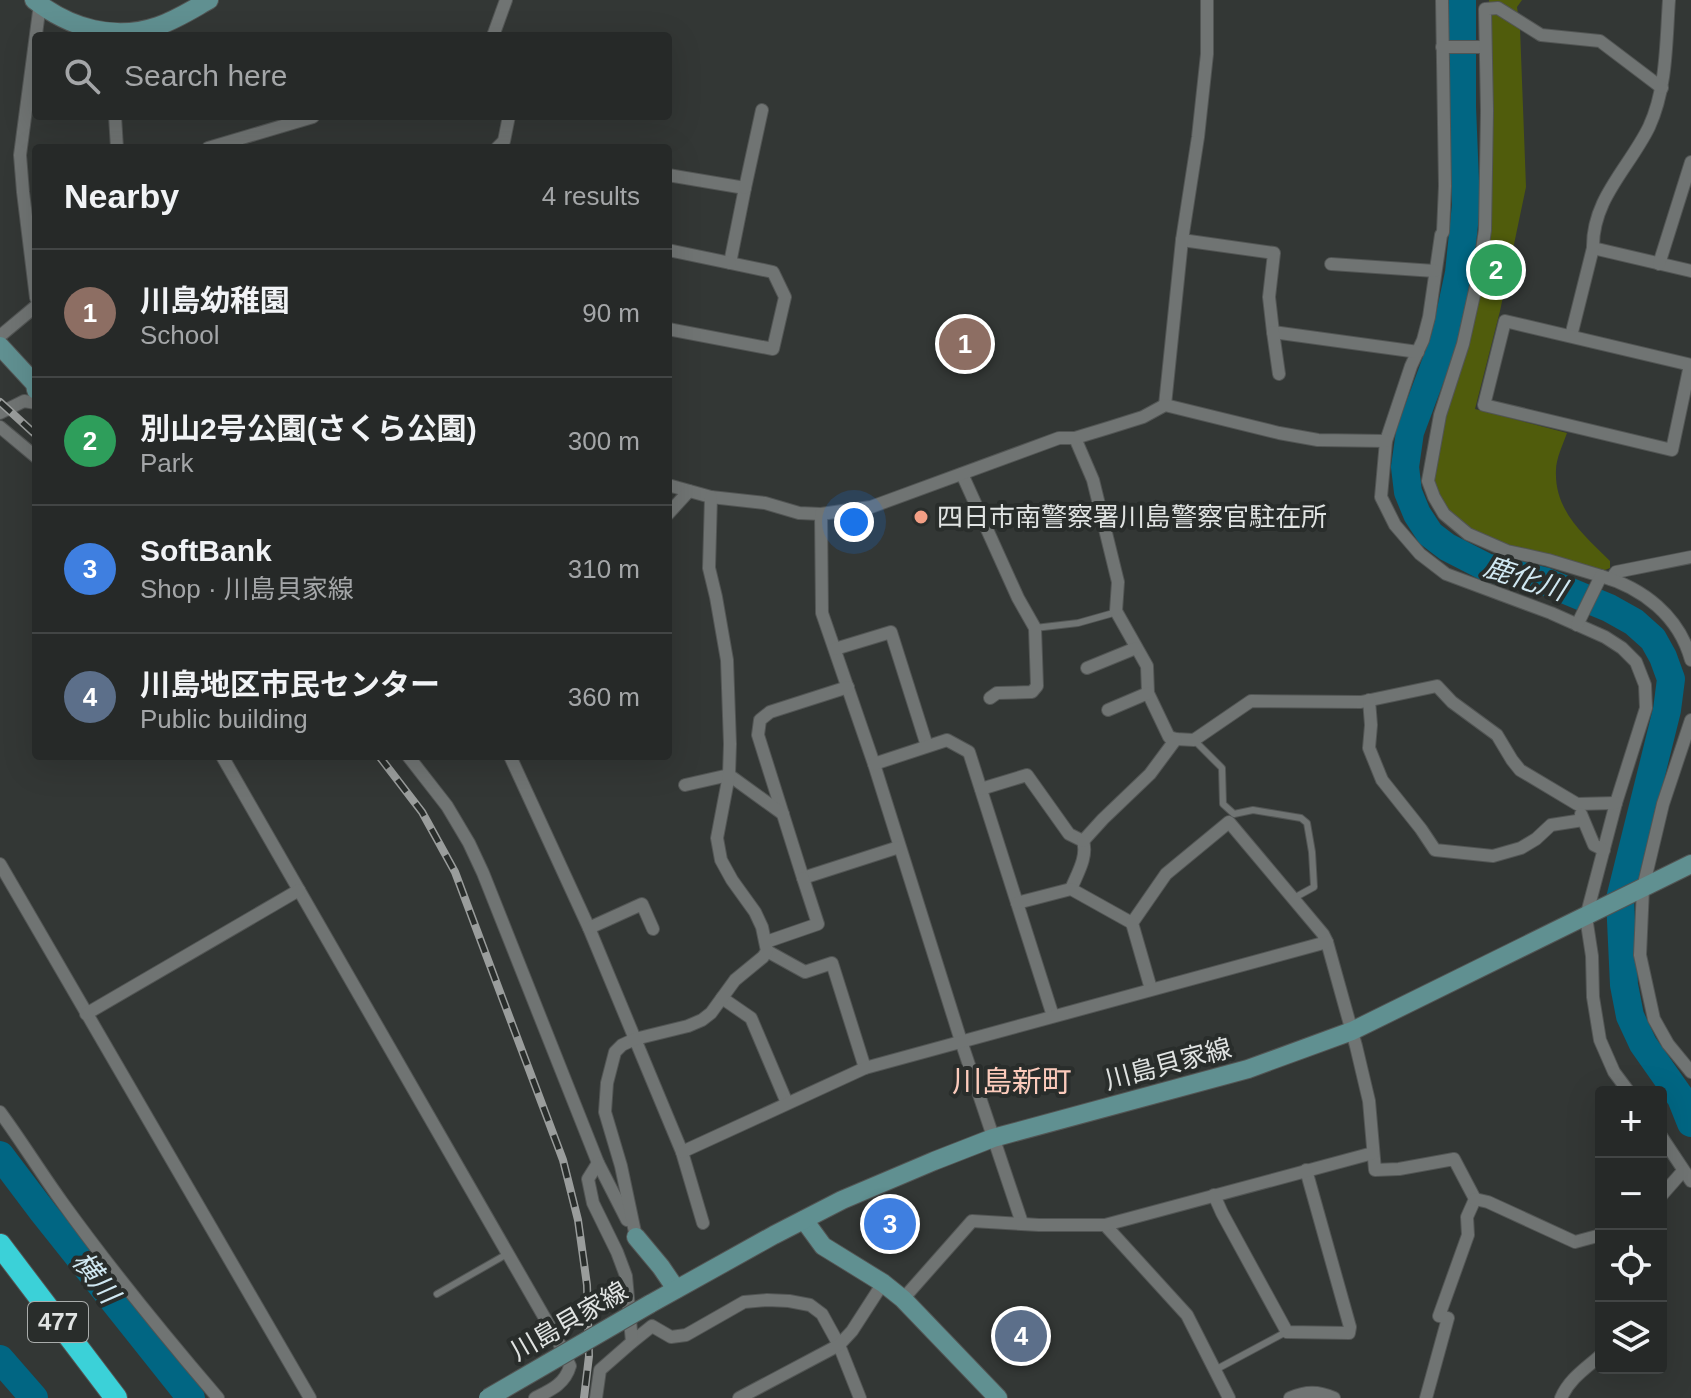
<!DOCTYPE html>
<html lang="en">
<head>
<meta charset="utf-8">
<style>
  :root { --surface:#262928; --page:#323534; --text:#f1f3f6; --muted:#a4a6a8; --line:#424545; --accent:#ea580c }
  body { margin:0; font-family:Arial,"Noto Sans JP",sans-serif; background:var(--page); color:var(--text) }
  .controls { position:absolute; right:24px; bottom:24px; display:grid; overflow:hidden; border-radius:8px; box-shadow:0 8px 32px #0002 }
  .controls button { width:72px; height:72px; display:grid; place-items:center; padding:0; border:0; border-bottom:2px solid var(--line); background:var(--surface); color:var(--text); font:40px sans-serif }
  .you { position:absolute; left:854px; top:522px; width:28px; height:28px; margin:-20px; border:6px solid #fff; border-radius:50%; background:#1a73e8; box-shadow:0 0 0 12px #1a73e833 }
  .badge { display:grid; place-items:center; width:52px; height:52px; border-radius:50%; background:var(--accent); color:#fff; font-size:26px; font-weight:700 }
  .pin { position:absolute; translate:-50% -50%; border:4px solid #fff; box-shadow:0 2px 8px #0006 }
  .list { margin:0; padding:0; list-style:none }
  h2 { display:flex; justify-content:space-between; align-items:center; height:104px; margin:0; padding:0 32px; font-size:34px }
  h2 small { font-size:26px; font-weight:400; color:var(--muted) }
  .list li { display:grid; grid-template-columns:52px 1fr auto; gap:24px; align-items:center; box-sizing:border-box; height:128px; padding:0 32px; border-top:2px solid var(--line) }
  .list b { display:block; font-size:30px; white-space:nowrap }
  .list p { margin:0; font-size:26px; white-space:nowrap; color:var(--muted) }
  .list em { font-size:26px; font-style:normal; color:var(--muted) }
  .icon { flex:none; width:44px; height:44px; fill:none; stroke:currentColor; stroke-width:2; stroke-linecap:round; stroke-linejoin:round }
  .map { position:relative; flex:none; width:1691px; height:1398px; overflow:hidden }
  .search { position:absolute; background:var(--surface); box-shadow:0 8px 32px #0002; left:32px; top:32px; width:640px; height:88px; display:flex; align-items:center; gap:20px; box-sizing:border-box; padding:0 28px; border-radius:8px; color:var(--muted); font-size:30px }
  .panel { position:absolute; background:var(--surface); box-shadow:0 8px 32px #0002; left:32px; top:144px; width:640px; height:616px; border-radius:8px }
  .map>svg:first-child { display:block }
  .green { fill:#505c0c }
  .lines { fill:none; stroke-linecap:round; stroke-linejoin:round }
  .river { stroke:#016683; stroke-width:28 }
  .lane-casing { stroke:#525554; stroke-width:8 }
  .street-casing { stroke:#525554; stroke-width:14 }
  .secondary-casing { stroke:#525554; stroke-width:20 }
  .highway-casing { stroke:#525554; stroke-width:24 }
  .lane { stroke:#707473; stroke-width:6 }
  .street { stroke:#707473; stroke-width:12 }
  .secondary { stroke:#609091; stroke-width:18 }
  .highway { stroke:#3bd1d8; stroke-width:22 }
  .rail-casing { stroke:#9a9d9c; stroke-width:8 }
  .rail { stroke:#292d2b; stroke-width:5; stroke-dasharray:15; stroke-linecap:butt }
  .secondary-bridge-casing { stroke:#525554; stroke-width:20; stroke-linecap:butt }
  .secondary-bridge { stroke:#609091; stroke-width:18 }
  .poi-dot { fill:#f39f85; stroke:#292d2b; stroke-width:3 }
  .labels { text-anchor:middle; stroke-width:8; stroke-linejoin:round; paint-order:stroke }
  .shield { fill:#292d2b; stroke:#a9acab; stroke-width:2 }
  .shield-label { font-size:24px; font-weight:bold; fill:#e0e3e2 }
  .poi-label { font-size:26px; fill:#e0e3e2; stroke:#292d2b; text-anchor:start }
  .street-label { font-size:26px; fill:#e0e3e2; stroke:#292d2b }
  .water-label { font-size:28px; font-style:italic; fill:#d0e8f2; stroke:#292d2b }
  .quarter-label { font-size:30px; fill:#fccbbc; stroke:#292d2b }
</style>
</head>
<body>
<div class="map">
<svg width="1691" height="1398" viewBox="0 0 1691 1398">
  <rect width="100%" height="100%" fill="#333735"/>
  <path class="green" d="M1489,0H1522L1517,7L1520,28L1526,187L1500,311L1475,409L1567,433C1563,444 1556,459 1556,470C1554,511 1584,535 1610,561V568L1605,570H1595L1478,537L1446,513L1431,480L1492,194Z"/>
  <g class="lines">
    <g class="river">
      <polyline points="1462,0 1462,107 1466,205 1459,273 1445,338 1410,432 1405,467 1408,492 1417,514 1430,534 1447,547 1486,567 1544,581 1609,608 1634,622 1653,639 1663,657 1671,679 1667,710 1620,899 1624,985 1630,1016 1643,1044 1681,1098 1691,1123"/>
      <polyline points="0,1155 43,1212 191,1398"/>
      <polyline points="0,1359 34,1398"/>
    </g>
    <defs>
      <g id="lane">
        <polyline points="1035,628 1078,623 1117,612"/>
        <polyline points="1195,741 1222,768 1223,804 1234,814 1253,810 1301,818 1307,823 1312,852 1314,887 1294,898"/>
        <polyline points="437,1294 507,1254"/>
        <polyline points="1215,1370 1286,1332"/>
      </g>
      <g id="street">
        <polyline points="1442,0 1445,186 1443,232 1441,235 1429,317 1423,340 1411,366 1386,441 1381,497 1395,525 1420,554 1446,574 1551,613 1605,637 1622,648 1636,662 1645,685 1646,708 1616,803 1586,917 1592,956 1593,997 1600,1040 1614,1072 1629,1092"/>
        <polyline points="493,36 506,0"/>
        <polyline points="1442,47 1485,47"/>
        <polyline points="115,116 117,148"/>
        <polyline points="208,148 313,117"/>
        <polyline points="497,148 504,141 509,116"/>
        <polyline points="668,175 745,188 730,263 773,272 785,297 773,349 668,329"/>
        <polyline points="745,188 762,110"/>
        <polyline points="1182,240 1274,253 1269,297 1273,332 1418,352"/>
        <polyline points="1593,248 1691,271"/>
        <polyline points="668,250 730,263"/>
        <polyline points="1331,264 1435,271"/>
        <polyline points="1659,264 1691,162"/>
        <polyline points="36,298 23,192 20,155 40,4 43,0"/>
        <polyline points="1273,332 1279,374"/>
        <polyline points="0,336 36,306"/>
        <path d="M1571,336L1593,248C1592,199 1629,168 1649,127C1667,88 1666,42 1669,0"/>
        <polyline points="1690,365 1672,450 1484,405 1505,321 1691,365"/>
        <polyline points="1165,405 1182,240 1198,137 1207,54 1207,0"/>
        <polyline points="0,413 24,401 36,403"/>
        <polyline points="0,427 36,457"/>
        <polyline points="1075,438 1093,480 1118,582 1116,611 1147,666 1148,693 1169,737 1176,739 1194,740 1251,701 1361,702 1437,686 1452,702 1497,735 1512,760 1520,770 1577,804 1616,803"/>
        <polyline points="962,474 1018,598 1035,628 1037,686 1032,692 997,693 990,698"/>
        <polyline points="668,485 711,497 765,503 799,513 821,514 871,507 1059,438 1075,438 1108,428 1143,417 1165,405 1279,433 1318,440 1386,441"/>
        <polyline points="668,514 689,491"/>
        <polyline points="821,514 822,613 874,764 961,1041 1022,1223"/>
        <polyline points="1601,576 1548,560 1507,551 1468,534 1444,514 1434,497 1428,481 1440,415 1463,344 1478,277 1485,230 1487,111 1485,9 1498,8 1541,35 1600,41 1662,88"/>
        <polyline points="1611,579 1616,572 1691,557"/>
        <path d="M1577,625L1601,576C1643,588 1679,616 1691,660"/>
        <polyline points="835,649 891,632 927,746"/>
        <polyline points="1087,668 1136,648"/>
        <polyline points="848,687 770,712 760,720 758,735 803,878 899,847"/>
        <polyline points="1369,700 1371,725 1369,748 1382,780 1421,829 1435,850 1493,856 1521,848 1536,839 1551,825 1583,820"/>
        <polyline points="1108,710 1148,693"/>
        <polyline points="1691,720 1663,804 1643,888 1640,955 1654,1019 1668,1044 1691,1072"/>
        <path d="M222,756L558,1341L570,1366C565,1384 551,1390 535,1398"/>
        <polyline points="408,756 447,806 469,843 483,873 598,1163 627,1220"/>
        <polyline points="510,756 589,928 635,1039 682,1152 703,1223"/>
        <polyline points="874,764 947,740 969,752 1053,1016"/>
        <polyline points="685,785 729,775 783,814"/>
        <path d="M981,789L1027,775L1069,834L1083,841C1088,857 1077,874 1071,889"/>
        <polyline points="1581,814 1594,845 1604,850"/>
        <polyline points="1083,841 1103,819 1150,774 1176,739"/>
        <polyline points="0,864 310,1398"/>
        <polyline points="1017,903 1071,889 1132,923"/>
        <polyline points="589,928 642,904 653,929"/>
        <polyline points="766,942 818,924 803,878"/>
        <polyline points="767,951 805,972 832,963 865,1068"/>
        <polyline points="1151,989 1132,923 1166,874 1229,822 1323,934 1327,942 1356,1046 1369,1101 1375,1170 1399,1169 1454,1159 1475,1199 1467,1217 1468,1235 1439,1316 1448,1318 1426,1398"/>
        <polyline points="722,998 751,1018 787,1103"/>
        <polyline points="86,1014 299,890"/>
        <path d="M0,1112C22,1142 41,1173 62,1202C111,1270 164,1335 218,1398"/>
        <polyline points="1661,1136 1691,1181"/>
        <polyline points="682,1152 865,1068 1327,942"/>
        <polyline points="1214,1195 1222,1213 1287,1332 1349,1333 1350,1327 1306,1170"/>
        <polyline points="1661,1196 1683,1171"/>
        <polyline points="1475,1199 1488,1202 1575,1242 1601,1235"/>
        <polyline points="1105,1225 1187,1315 1229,1398"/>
        <polyline points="636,1237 621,1166 605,1112 607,1083 615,1052 622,1045 635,1039 688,1026 702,1020 711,1013 735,980 763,957 767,951 762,927 755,912 732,880 721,860 717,838 729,775 730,744 727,660 716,597 709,568 711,497"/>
        <polyline points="903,1299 972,1221 1039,1225 1105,1225 1373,1153"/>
        <polyline points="632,1342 652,1326 671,1337 686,1335 744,1302 767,1300 789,1301 810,1305 822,1314 839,1345 860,1398"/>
        <polyline points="596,1398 600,1370 632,1342 626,1276 617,1252 593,1203 588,1179 598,1163"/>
        <polyline points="739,1398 839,1345 852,1331 883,1283"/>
        <path d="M1290,1398C1306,1391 1318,1391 1334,1398"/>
        <path d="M1561,1398C1569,1379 1586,1368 1601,1355"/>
      </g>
      <g id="secondary">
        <path d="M34,0C70,28 114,41 158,26C176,20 193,9 209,0"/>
        <polyline points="0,346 35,384 36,390"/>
        <polyline points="804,1220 823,1246 883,1283 903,1299 998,1398"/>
        <polyline points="636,1237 661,1267 676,1289"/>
        <polyline points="650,1304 774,1235 842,1200 934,1161 993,1138 1248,1069 1352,1031 1691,864"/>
      </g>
      <polyline id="highway" points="0,1245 116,1398"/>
    </defs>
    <use href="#lane" class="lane-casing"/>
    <use href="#street" class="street-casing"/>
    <use href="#secondary" class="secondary-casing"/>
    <use href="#highway" class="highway-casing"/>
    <use href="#lane" class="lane"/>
    <use href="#street" class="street"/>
    <use href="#secondary" class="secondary"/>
    <use href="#highway" class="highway"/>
    <defs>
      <g id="rail">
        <polyline points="0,402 36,435"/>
        <polyline points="379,756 422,812 455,872 563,1160 578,1220 587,1285 589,1356 584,1398"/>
      </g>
    </defs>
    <use href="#rail" class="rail-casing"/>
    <use href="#rail" class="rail"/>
    <defs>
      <polyline id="secondary-bridge" points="488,1398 650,1304"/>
    </defs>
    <use href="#secondary-bridge" class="secondary-bridge-casing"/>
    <use href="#secondary-bridge" class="secondary-bridge"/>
  </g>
  <circle class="poi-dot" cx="921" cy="517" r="8"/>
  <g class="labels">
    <rect class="shield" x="28" y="1302" width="60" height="40" rx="6"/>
    <g class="shield-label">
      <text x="58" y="1330">477</text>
    </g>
    <g class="poi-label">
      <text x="937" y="526">四日市南警察署川島警察官駐在所</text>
    </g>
    <g class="street-label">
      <text transform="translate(1168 1064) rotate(-15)" y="9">川島貝家線</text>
      <text transform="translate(569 1321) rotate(-30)" y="9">川島貝家線</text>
    </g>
    <g class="water-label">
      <text transform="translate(1525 578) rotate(18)" y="10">鹿化川</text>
      <text transform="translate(96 1277) rotate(52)" y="10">横川</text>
    </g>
    <g class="quarter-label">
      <text x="1012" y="1092">川島新町</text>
    </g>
  </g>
</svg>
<div class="controls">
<button>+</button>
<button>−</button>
<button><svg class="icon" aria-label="locate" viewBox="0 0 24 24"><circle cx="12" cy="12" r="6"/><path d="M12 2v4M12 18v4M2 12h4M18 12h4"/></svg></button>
<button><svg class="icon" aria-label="layers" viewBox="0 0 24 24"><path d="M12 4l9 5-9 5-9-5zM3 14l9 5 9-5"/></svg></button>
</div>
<div class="you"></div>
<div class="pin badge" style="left:965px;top:344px;background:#8d6e63">1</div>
<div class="pin badge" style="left:1496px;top:270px;background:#2e9e5b">2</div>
<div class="pin badge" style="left:890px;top:1224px;background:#3f7fe0">3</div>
<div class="pin badge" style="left:1021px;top:1336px;background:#5c6f8a">4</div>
<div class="search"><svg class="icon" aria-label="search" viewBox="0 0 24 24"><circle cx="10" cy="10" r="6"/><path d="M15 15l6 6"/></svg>Search here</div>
<section class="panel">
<h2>Nearby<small>4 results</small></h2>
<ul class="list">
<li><span class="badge" style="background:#8d6e63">1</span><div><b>川島幼稚園</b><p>School</p></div><em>90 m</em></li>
<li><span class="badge" style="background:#2e9e5b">2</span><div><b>別山2号公園(さくら公園)</b><p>Park</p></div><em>300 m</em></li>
<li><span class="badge" style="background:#3f7fe0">3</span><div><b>SoftBank</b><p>Shop · 川島貝家線</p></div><em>310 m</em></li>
<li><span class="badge" style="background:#5c6f8a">4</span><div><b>川島地区市民センター</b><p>Public building</p></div><em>360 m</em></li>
</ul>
</section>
</div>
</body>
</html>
